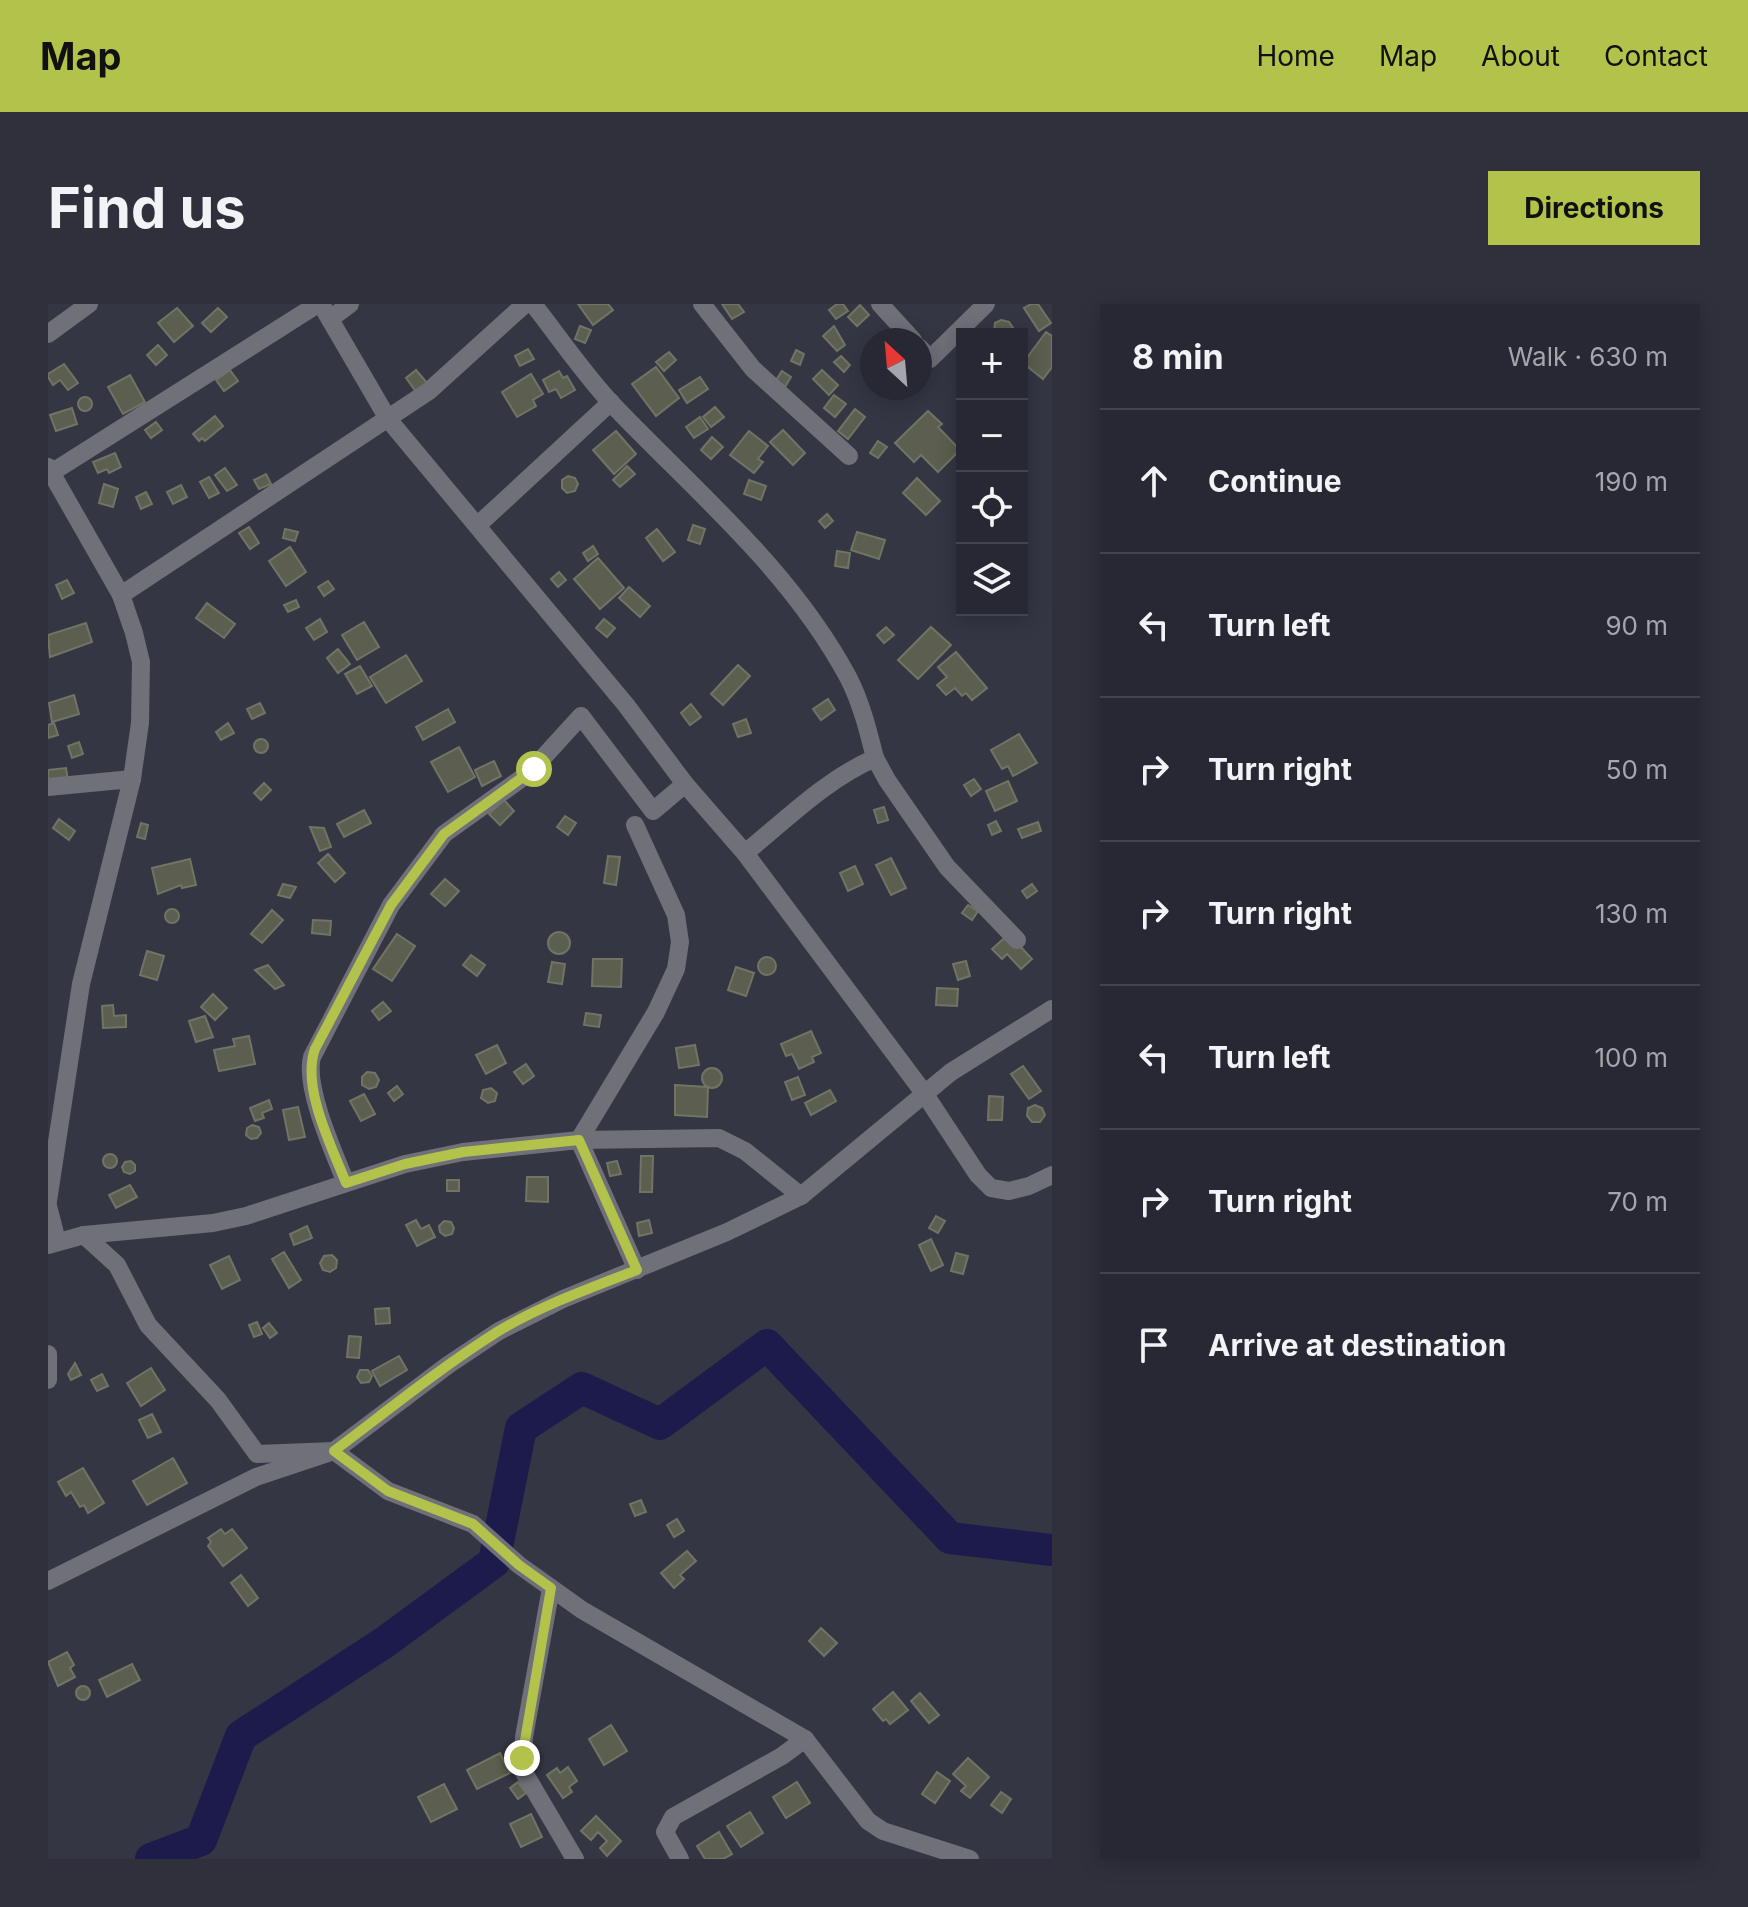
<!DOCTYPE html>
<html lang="en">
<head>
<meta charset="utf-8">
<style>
  :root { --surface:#272833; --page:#2f303b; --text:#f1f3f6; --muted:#a4a6ac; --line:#43444e; --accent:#b3c24b }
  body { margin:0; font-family:Inter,sans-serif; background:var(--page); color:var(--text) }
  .controls { position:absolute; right:24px; top:24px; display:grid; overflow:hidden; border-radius:0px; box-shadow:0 4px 20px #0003 }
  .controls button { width:72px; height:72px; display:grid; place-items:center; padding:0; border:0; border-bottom:2px solid var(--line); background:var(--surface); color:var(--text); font:40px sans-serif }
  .compass { position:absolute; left:812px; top:24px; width:72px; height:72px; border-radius:50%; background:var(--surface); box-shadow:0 4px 20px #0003; rotate:334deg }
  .stop { position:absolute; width:24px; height:24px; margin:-18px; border:6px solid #b3c24b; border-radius:50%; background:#fff }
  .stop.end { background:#b3c24b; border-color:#fff; box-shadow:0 2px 8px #0008 }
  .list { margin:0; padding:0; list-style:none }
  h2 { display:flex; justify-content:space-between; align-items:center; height:104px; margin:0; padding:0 32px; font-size:34px }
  h2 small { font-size:26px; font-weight:400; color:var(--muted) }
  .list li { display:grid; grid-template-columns:52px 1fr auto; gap:24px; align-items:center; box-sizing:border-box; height:144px; padding:0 32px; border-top:2px solid var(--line) }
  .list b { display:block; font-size:30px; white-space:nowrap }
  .list em { font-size:26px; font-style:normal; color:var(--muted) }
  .icon { flex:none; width:44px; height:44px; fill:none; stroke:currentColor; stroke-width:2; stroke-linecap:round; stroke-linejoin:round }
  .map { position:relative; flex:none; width:1004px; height:1555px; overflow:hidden; border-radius:0px }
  header { display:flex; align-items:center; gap:48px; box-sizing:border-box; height:112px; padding:0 40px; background:var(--accent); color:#111 }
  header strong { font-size:38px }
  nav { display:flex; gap:44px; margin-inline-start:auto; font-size:28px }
  .intro { display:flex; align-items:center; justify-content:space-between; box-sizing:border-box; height:192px; padding:0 48px }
  h1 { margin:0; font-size:56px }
  .button { padding:20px 36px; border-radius:0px; background:var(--accent); color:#111; font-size:28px; font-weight:700 }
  main { display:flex; gap:48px; padding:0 48px }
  aside { flex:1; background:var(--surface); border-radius:0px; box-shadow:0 4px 20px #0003 }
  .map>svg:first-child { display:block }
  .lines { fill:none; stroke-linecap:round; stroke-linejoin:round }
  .river { stroke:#1c1b4c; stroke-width:32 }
  .building { fill:#5c5f4f; stroke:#717464; stroke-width:2 }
  .minor { stroke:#6f7078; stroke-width:18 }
  .route { stroke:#b3c24b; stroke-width:10 }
</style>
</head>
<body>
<header>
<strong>Map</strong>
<nav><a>Home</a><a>Map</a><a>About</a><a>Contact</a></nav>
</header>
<div class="intro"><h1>Find us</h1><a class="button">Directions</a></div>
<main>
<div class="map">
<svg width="1004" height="1555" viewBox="0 0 1004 1555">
  <rect width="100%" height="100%" fill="#343644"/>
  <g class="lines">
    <polyline class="river" points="103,1555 153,1536 193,1432 337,1338 446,1258 473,1124 534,1084 612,1120 719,1041 902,1234 1004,1246"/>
  </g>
  <g class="building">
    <polygon points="530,0 560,0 565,6 545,21"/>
    <polygon points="674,0 690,0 696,8 684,15"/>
    <polygon points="789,0 795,0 800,7 788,15 781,6"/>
    <polygon points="983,0 990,0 1003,19 991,27 976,4"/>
    <polygon points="812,1 821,11 809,22 800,13"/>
    <polygon points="129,4 145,22 126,38 110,19"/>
    <polygon points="170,4 179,13 163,28 154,19"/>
    <polygon points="953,16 961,18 965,24 963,30 946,30 947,19"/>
    <polygon points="532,22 543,26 537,39 527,35"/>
    <polygon points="786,22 797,41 789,47 775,32"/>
    <polygon points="998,28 1004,32 1004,63 995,75 975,59"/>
    <polygon points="110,41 119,51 108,61 99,51"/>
    <polygon points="480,45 486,55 472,62 467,52"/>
    <polygon points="748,46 756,50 752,61 743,57"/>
    <polygon points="621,48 628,56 616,67 608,58"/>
    <polygon points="793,52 802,61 796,68 786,58"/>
    <polygon points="16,60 30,79 20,86 12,76 5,81 0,73 0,70"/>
    <polygon points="608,63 631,94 608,112 584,80"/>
    <polygon points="182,66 190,77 176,87 168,76"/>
    <polygon points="368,66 380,80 369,89 358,74"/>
    <polygon points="774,66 790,81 781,91 765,75"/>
    <polygon points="511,67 515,74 519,72 527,86 513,94 508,85 501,88 495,76"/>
    <polygon points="734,67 743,73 737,83 728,76"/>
    <polygon points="483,70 495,90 485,96 488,102 469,113 454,88"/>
    <polygon points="82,71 97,98 75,110 60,83"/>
    <polygon points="652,73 660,85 639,99 631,86"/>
    <polygon points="786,91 798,100 787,113 776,104"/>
    <circle cx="37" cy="100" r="7"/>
    <polygon points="667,103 676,113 663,123 655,113"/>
    <polygon points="24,104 29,120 8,127 2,111"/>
    <polygon points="807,105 817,113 800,135 790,127"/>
    <polygon points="880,107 894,120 890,123 912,146 890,168 873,151 866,158 847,139"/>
    <polygon points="167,112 175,122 157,137 154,134 151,137 145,130"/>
    <polygon points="652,113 660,125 646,134 638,123"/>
    <polygon points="108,118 114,126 103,134 97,126"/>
    <polygon points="735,126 757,149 745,161 722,138"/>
    <polygon points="568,127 588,150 566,170 545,146"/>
    <polygon points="701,127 720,142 710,155 715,158 706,169 682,151"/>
    <polygon points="664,133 675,143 663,155 653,146"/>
    <polygon points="830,137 839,143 830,154 822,149"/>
    <polygon points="67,149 73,163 61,169 59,165 50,169 45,158"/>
    <polygon points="579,162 587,170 572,183 565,176"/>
    <polygon points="177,164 189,181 179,187 167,171"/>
    <polygon points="218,170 223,180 211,185 206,176"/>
    <polygon points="520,172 527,174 530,180 527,187 519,189 514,184 514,176"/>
    <polygon points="161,173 171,189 161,194 152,178"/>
    <polygon points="869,174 892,197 878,211 855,189"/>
    <polygon points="701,176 718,182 713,196 696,190"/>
    <polygon points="56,180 70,185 65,203 51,199"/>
    <polygon points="133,181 139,193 125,200 119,188"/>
    <polygon points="98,188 104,200 93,205 88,193"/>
    <polygon points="779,210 785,217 777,224 771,217"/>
    <polygon points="645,221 657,225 652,240 640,236"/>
    <polygon points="201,223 211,239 202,245 191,229"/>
    <polygon points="237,225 250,228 247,237 235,234"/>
    <polygon points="609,225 627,248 615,257 598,234"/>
    <polygon points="809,228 837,236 831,255 803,246"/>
    <polygon points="545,242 550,250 540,257 535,249"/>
    <polygon points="242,243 258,268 238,282 221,257"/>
    <polygon points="789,247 802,249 800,264 787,262"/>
    <polygon points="550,254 576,284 552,305 526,275"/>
    <polygon points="511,268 518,276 510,283 503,275"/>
    <polygon points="19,276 26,289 14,295 8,281"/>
    <polygon points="280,277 286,285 276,292 270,283"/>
    <polygon points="581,283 602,302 592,313 571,294"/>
    <polygon points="248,296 251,303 240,308 236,301"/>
    <polygon points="159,299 187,320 176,334 148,314"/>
    <polygon points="272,315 279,328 266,336 258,324"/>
    <polygon points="556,315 567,324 559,333 548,324"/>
    <polygon points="316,318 331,343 309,356 294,331"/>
    <polygon points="38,319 44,338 2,353 0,331"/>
    <polygon points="838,323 846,331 836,339 829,331"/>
    <polygon points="883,323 903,341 870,375 850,356"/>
    <polygon points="290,345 302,360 290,369 279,354"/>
    <polygon points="908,348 939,384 924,396 918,389 914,392 907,384 898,391 889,381 899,373 890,363"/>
    <polygon points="358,351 374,377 338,399 322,373"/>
    <polygon points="690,361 702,372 675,401 663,390"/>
    <polygon points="312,362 324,382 309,390 297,370"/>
    <polygon points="26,391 31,410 4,418 1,399"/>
    <polygon points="780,395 787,406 773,416 765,405"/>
    <polygon points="212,399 217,409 204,415 199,405"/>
    <polygon points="643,400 653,413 642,421 633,409"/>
    <polygon points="400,405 407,418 375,436 368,423"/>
    <polygon points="698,415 703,429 690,433 685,420"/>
    <polygon points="6,419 10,431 0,434 0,421"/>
    <polygon points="180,419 186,429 173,436 168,428"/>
    <polygon points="971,430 989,459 965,472 960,462 954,465 943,446"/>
    <circle cx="213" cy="442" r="7"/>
    <polygon points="31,438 35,450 24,454 20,442"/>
    <polygon points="411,443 427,473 400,488 383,458"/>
    <polygon points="446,457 453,472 434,482 427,466"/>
    <polygon points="18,464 20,477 0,479 0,466"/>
    <polygon points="926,475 933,485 923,492 916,481"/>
    <polygon points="960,477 969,497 947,507 938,487"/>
    <polygon points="216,479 223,486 213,496 206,489"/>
    <polygon points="456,496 466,507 452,521 441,510"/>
    <polygon points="836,503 840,516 830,519 826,506"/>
    <polygon points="316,506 323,519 296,533 289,520"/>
    <polygon points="517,512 528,519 520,531 509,523"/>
    <polygon points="11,515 27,527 21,536 5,524"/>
    <polygon points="948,517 953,527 944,531 940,521"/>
    <polygon points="990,518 993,527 974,534 970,525"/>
    <polygon points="93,519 100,521 97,535 89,533"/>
    <polygon points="262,523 276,524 283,543 272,547"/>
    <polygon points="280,550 297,569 287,578 270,559"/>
    <polygon points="560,552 572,553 568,581 556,579"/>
    <polygon points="843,554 858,584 843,591 828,561"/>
    <polygon points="142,555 148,581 134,584 133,581 110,590 104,564"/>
    <polygon points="807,562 815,580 800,587 792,569"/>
    <polygon points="397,575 411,587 397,602 383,590"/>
    <polygon points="235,580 248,583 242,594 230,591"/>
    <polygon points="984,580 989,587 979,594 974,587"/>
    <polygon points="920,601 930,607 924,616 914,609"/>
    <circle cx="124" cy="612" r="7"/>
    <polygon points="224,606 235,616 214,639 203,630"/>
    <polygon points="265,616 283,617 282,631 264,629"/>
    <circle cx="511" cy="639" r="11"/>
    <polygon points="349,630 367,642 344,677 325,665"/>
    <polygon points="961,630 984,655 973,665 959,650 954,655 944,645"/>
    <polygon points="99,647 116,652 109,676 92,671"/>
    <polygon points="423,651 437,661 429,672 415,661"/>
    <circle cx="719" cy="662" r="9"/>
    <polygon points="545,655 574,655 573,683 544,682"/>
    <polygon points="918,657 922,672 910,676 905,660"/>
    <polygon points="504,658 517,660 514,680 500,678"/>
    <polygon points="220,661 236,681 227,685 207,666"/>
    <polygon points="688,663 706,669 698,692 680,686"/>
    <polygon points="889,684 910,685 909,702 888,701"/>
    <polygon points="165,690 179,704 167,716 153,703"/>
    <polygon points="335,698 343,707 331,716 324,707"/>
    <polygon points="65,701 66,712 78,711 78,723 55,724 54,702"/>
    <polygon points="538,709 553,711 551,723 536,721"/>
    <polygon points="157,712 165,733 148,738 141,717"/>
    <polygon points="763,727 773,749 764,753 766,758 751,765 744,750 738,752 733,740"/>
    <polygon points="201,732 207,760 171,767 166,746 187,742 185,735"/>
    <polygon points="449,741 458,759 438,770 428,751"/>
    <polygon points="647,741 651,761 631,764 628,744"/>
    <polygon points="478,760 486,772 475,780 466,768"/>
    <polygon points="975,762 993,787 981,795 963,770"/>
    <circle cx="664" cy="774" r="10"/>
    <polygon points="319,768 327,769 331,776 328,783 321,785 314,781 314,773"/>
    <polygon points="750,773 757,791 744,796 737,778"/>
    <polygon points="627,781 660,783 659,813 627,811"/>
    <polygon points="349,782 355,790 346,797 340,789"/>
    <polygon points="443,784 449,789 447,797 440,799 433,794 435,786"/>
    <polygon points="782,786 788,797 763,811 757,799"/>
    <polygon points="316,790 327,810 313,817 302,797"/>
    <polygon points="941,792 955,793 954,816 940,816"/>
    <polygon points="221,796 224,805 214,809 216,814 207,817 202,804"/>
    <polygon points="987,801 994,804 997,811 992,818 984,818 979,812 980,804"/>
    <polygon points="250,803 257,833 241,836 235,806"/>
    <polygon points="204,821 211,823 213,829 209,834 203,835 198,831 199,824"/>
    <circle cx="62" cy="857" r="7"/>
    <polygon points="593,852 605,852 604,888 592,888"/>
    <polygon points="83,857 87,861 87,867 82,870 76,868 74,863 77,858"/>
    <polygon points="569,857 573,870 562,872 559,859"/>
    <polygon points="479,873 500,873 500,898 478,897"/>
    <rect x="399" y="876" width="12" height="11"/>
    <polygon points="82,881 89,893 68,904 61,891"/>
    <polygon points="888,912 897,917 890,929 881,924"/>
    <polygon points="368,916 373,925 381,921 387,933 369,942 358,921"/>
    <polygon points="601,916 604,929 591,932 589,919"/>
    <polygon points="396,917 403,918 406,924 404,930 397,932 392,928 391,922"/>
    <polygon points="259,922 264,934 246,941 242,930"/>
    <polygon points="883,935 895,961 883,967 871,941"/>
    <polygon points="236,948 253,976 241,984 224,955"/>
    <polygon points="908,949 920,952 915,970 903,967"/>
    <polygon points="284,951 289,956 288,964 282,968 275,966 272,959 276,952"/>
    <polygon points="181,952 192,976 174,985 162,961"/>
    <polygon points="341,1004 342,1019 328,1020 327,1005"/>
    <polygon points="209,1018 214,1030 206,1033 201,1021"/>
    <polygon points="221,1019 229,1029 222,1034 215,1024"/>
    <polygon points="301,1032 313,1033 311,1054 299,1053"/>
    <polygon points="351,1052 359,1066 332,1082 324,1067"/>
    <polygon points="27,1059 33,1071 23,1076 20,1070"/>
    <polygon points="103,1064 117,1086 93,1102 79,1079"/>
    <polygon points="312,1066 320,1066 324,1072 321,1078 313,1079 309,1073"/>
    <polygon points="54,1070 60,1082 49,1087 43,1076"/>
    <polygon points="104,1110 113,1128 100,1134 91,1116"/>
    <polygon points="125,1154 139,1179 99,1201 85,1177"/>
    <polygon points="35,1164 56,1199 40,1209 36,1201 32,1203 23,1188 18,1192 10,1178"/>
    <polygon points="593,1196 598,1208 587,1212 582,1200"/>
    <polygon points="629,1215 636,1227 626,1233 619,1221"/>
    <polygon points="173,1225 177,1230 184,1225 199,1244 175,1262 160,1242 163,1238 160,1234"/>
    <polygon points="639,1247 648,1257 632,1271 636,1275 626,1284 613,1269"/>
    <polygon points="193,1271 210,1294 200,1302 183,1279"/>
    <polygon points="773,1324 789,1339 776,1352 761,1337"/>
    <polygon points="19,1348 26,1361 22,1364 27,1373 10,1382 0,1358"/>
    <polygon points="84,1360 92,1376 59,1393 51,1376"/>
    <circle cx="35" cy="1389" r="7"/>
    <polygon points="845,1388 860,1406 842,1420 838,1415 835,1417 825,1405"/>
    <polygon points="872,1389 891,1411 881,1419 863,1397"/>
    <polygon points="563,1421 579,1447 556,1461 541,1435"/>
    <polygon points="452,1449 462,1469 429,1485 419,1466"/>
    <polygon points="920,1454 941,1473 922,1494 913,1487 918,1482 905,1470"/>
    <polygon points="520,1463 529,1477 521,1483 524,1488 515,1494 499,1471 509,1464 512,1469"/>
    <polygon points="889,1468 902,1477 887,1499 874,1490"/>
    <polygon points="470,1478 478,1489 470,1495 462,1484"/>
    <polygon points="749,1478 762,1499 738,1514 725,1493"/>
    <polygon points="396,1480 409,1505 383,1518 370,1493"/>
    <polygon points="953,1488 963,1495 954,1509 943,1501"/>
    <polygon points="702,1508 715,1529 693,1543 679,1522"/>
    <polygon points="483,1510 494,1533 473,1543 462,1520"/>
    <polygon points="548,1512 573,1537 559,1552 552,1544 559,1537 550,1528 543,1536 533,1527"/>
    <polygon points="671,1528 684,1550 675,1555 657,1555 649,1542"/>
  </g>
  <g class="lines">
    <g class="minor">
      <polyline points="273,0 340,115 578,401 637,480 697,549 876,789 930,871 943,884 961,887 981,882 1004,871"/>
      <path d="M485,0C511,33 536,70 565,101C648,188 742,265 800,373C813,398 820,426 827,454C777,476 739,515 697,549"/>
      <polyline points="654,0 705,65 801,152"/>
      <polyline points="832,0 865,36"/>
      <polyline points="282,15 302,0"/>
      <polyline points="0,30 41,0"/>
      <polyline points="872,44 882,55 938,0"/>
      <polyline points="0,163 73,291"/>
      <polyline points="3,169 270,0"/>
      <polyline points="430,221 563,98"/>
      <polyline points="827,454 839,476 899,563 969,636"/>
      <polyline points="0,483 84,475"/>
      <polyline points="587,521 628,611 632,638 628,665 608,708 531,836 589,966"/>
      <path d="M298,879C286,849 256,783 264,753L343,601L396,530L481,469L533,412L605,507L637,480"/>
      <polyline points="0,897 33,680 84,475 92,419 93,358 86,329 73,291 381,87 477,0"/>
      <polyline points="0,902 9,937"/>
      <polyline points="36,931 69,961 100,1021 170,1096 209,1150 286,1147 340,1187 425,1220 471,1261 534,1306 757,1435 820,1517 835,1527 922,1555"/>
      <polyline points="0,941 36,931 165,919 198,912 357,860 415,848 531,836 671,834 697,847 753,892"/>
      <polyline points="0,1050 0,1076"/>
      <polyline points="0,1277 208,1173 286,1147 400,1061 451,1027 515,995 679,928 753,892 903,768 1004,705"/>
      <polyline points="503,1284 476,1433 474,1465 527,1555"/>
      <polyline points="632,1555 617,1528 625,1513 734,1452 757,1435"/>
    </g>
  </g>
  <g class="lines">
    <path class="route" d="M474,1454L503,1284L471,1261L425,1220L340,1187L286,1147C339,1107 392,1064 449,1028C492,1002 542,984 589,966L531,836L415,848L357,860L298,879C284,843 253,783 267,745L343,601L396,530L486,465"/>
  </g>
</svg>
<div class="controls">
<button>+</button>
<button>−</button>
<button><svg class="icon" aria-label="locate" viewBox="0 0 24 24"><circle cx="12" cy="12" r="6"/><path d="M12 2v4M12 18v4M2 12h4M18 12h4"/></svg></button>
<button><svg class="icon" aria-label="layers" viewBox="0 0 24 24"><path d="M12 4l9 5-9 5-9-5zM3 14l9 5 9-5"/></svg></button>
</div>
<svg class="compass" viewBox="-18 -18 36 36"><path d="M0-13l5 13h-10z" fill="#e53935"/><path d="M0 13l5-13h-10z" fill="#a4a6ac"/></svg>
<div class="stop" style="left:486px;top:465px"></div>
<div class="stop end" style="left:474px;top:1454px"></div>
</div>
<aside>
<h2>8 min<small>Walk · 630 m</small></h2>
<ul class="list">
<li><svg class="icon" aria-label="ahead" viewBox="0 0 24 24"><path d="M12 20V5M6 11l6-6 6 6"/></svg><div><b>Continue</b></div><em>190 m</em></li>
<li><svg class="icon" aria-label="left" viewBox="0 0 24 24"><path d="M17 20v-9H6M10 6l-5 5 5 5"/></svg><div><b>Turn left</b></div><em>90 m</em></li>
<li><svg class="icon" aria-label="right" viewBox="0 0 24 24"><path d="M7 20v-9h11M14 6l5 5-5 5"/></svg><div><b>Turn right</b></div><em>50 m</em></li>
<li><svg class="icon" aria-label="right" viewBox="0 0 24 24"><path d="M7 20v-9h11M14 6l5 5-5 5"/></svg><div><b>Turn right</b></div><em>130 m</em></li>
<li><svg class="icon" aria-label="left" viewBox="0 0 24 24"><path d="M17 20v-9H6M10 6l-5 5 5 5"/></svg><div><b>Turn left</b></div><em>100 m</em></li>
<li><svg class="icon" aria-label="right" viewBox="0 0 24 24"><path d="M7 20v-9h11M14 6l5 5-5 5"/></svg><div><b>Turn right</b></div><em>70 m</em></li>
<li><svg class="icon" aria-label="arrive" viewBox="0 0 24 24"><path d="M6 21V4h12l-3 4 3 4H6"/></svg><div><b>Arrive at destination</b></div></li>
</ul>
</aside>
</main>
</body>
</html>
